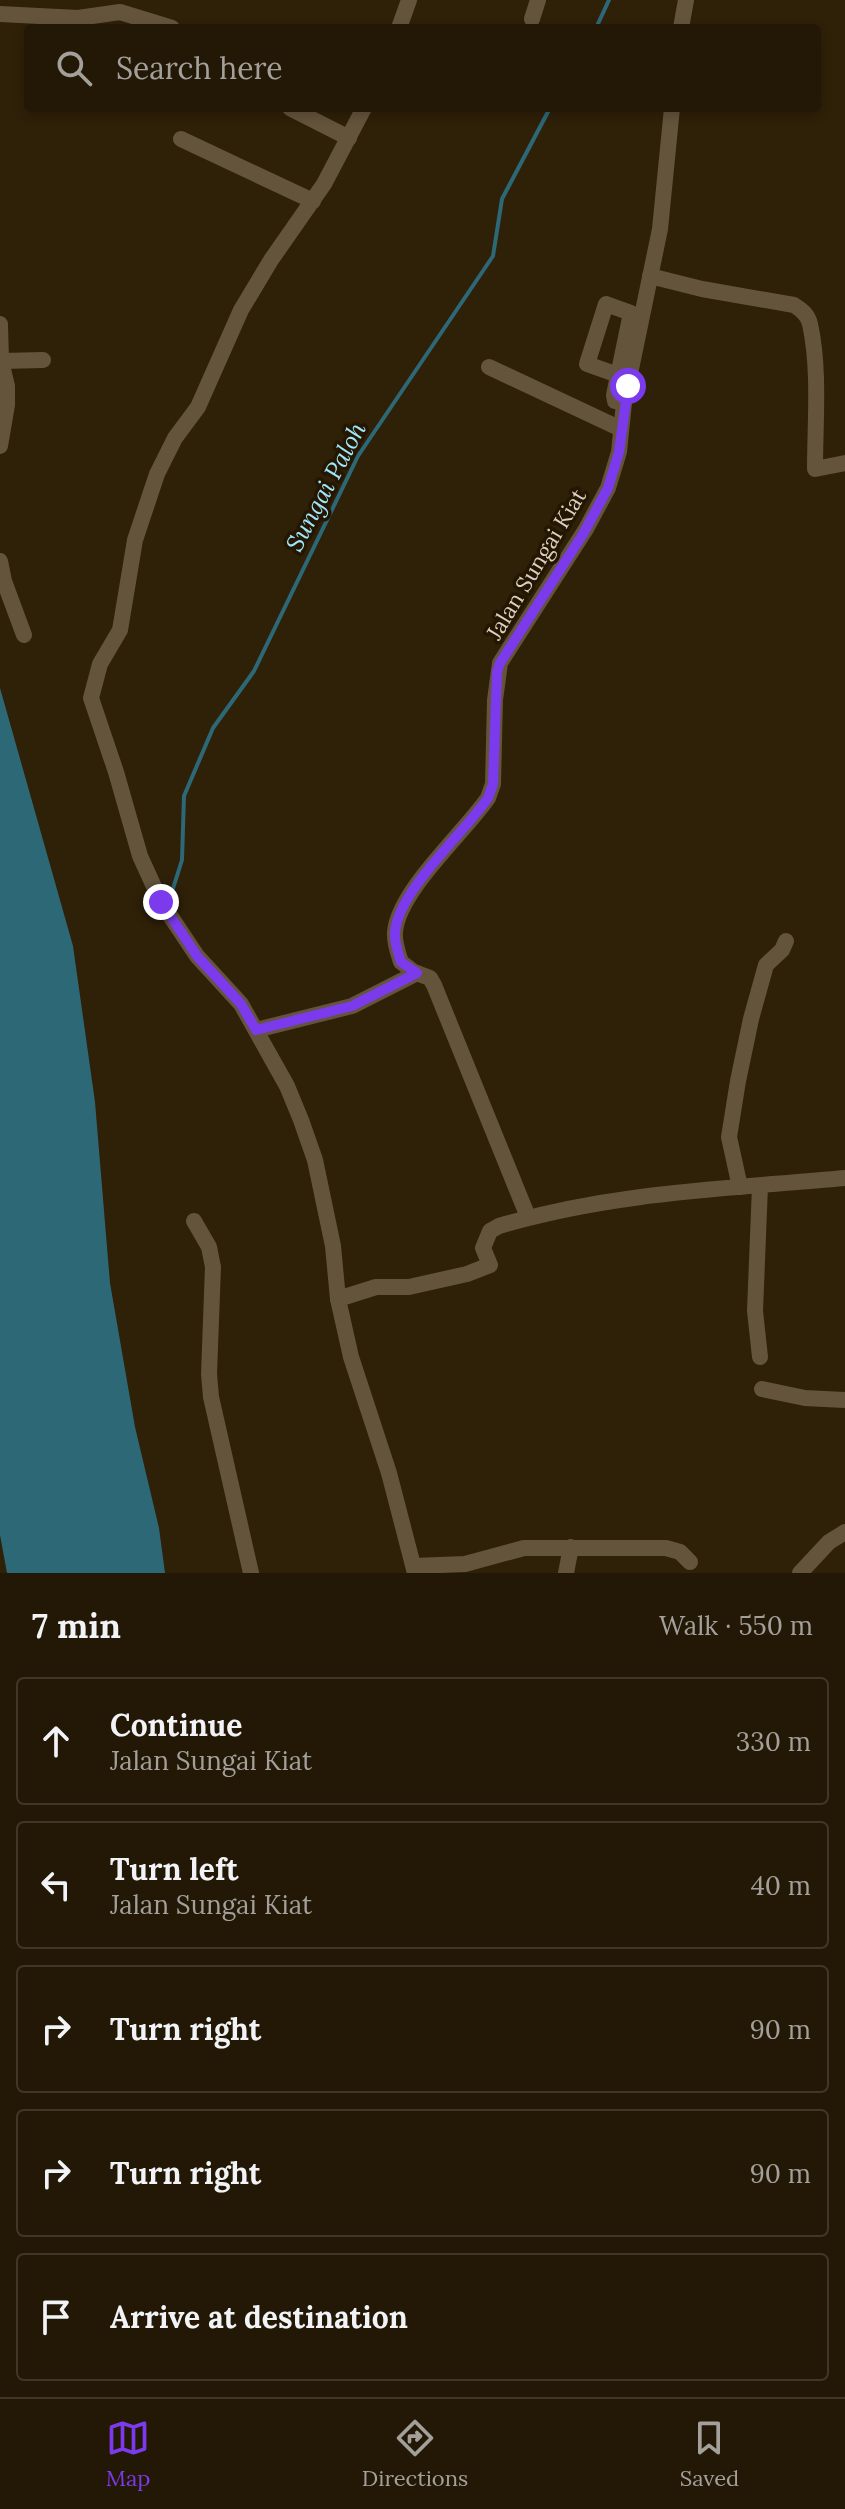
<!DOCTYPE html>
<html lang="en">
<head>
<meta charset="utf-8">
<style>
  :root { --surface:#231806; --page:#2b2110; --text:#f1f3f6; --muted:#a3a09b; --line:#403728; --accent:#7c3aed }
  body { margin:0; font-family:Lora,serif; background:var(--page); color:var(--text) }
  .stop { position:absolute; width:24px; height:24px; margin:-18px; border:6px solid #7c3aed; border-radius:50%; background:#fff }
  .stop.end { background:#7c3aed; border-color:#fff; box-shadow:0 2px 8px #0008 }
  .list { margin:0; padding:0; list-style:none }
  h2 { display:flex; justify-content:space-between; align-items:center; height:104px; margin:0; padding:0 32px; font-size:34px }
  h2 small { font-size:26px; font-weight:400; color:var(--muted) }
  .list li { display:grid; grid-template-columns:52px 1fr auto; gap:24px; align-items:center; box-sizing:border-box; height:128px; margin:0 16px 16px; padding:0 16px; border:2px solid var(--line); border-radius:8px }
  .list b { display:block; font-size:30px; white-space:nowrap }
  .list p { margin:0; font-size:26px; white-space:nowrap; color:var(--muted) }
  .list em { font-size:26px; font-style:normal; color:var(--muted) }
  .icon { flex:none; width:44px; height:44px; fill:none; stroke:currentColor; stroke-width:2; stroke-linecap:round; stroke-linejoin:round }
  .map { position:relative; flex:none; width:845px; height:1573px; overflow:hidden }
  .search { position:absolute; background:var(--surface); box-shadow:0 4px 12px #0003; left:24px; right:24px; top:24px; height:88px; display:flex; align-items:center; gap:20px; box-sizing:border-box; padding:0 28px; border-radius:8px; color:var(--muted); font-size:30px }
  .sheet { height:824px; background:var(--surface) }
  nav { display:flex; justify-content:space-around; align-items:center; box-sizing:border-box; height:112px; border-top:2px solid var(--line); background:var(--surface); font-size:22px; color:var(--muted) }
  nav a { display:grid; justify-items:center; gap:4px }
  nav .on { color:var(--accent) }
  .map>svg:first-child { display:block }
  .water { fill:#2d6877 }
  .lines { fill:none; stroke-linecap:round; stroke-linejoin:round }
  .stream { stroke:#2d6877; stroke-width:4 }
  .minor { stroke:#65543c; stroke-width:16 }
  .route { stroke:#7c3aed; stroke-width:10 }
  .labels { text-anchor:middle; stroke-width:7; stroke-linejoin:round; paint-order:stroke }
  .street-label { font-size:22px; fill:#dad0c3; stroke:#251601 }
  .water-label { font-size:24px; font-style:italic; fill:#a0e8fd; stroke:#251601 }
</style>
</head>
<body>
<div class="map">
<svg width="845" height="1573" viewBox="0 0 845 1573">
  <rect width="100%" height="100%" fill="#2f2008"/>
  <polygon class="water" points="0,688 73,946 95,1102 110,1283 135,1427 159,1528 165,1573 7,1573 0,1535"/>
  <g class="lines">
    <g class="stream">
      <polyline points="596,28 609,0"/>
      <polyline points="170,898 182,860 184,796 213,728 254,671 358,456 493,256 502,199 550,108"/>
    </g>
    <g class="minor">
      <polyline points="0,14 78,18 120,12 172,28"/>
      <polyline points="532,19 538,0"/>
      <polyline points="399,28 409,0"/>
      <polyline points="681,28 686,0"/>
      <polyline points="290,108 349,138"/>
      <polyline points="364,108 324,184 271,260 241,310 198,407 175,438 157,474 135,540 120,630 100,664 91,698 116,772 140,856 161,902 197,956 241,1004 287,1086 301,1120 315,1160 333,1246 338,1299 351,1357 389,1473 415,1573"/>
      <polyline points="181,139 313,201"/>
      <path d="M650,276L702,289L794,305C802,310 808,315 810,324C820,369 815,423 815,469L845,463"/>
      <polyline points="0,324 1,361 7,386 7,405 0,446"/>
      <polyline points="1,361 43,360"/>
      <polyline points="489,367 621,429"/>
      <polyline points="618,375 587,364 606,304 631,313 614,395 615,401 624,403"/>
      <polyline points="0,561 4,581 24,635"/>
      <polyline points="256,1030 352,1006 417,973"/>
      <polyline points="760,1186 755,1311 760,1357"/>
      <polyline points="740,1187 729,1137 738,1081 751,1019 766,965 782,950 786,941"/>
      <path d="M528,1217L434,985L430,978L414,972L401,962C398,953 394,942 395,932C398,891 464,833 488,798L493,784L495,700L500,663L586,529L608,488L619,452L624,403L660,229L672,108"/>
      <polyline points="194,1221 209,1247 213,1267 209,1374 211,1397 251,1573"/>
      <path d="M338,1299L376,1287H409L467,1274L490,1265L483,1248L490,1231L499,1226C614,1192 726,1189 845,1178"/>
      <polyline points="762,1389 805,1398 845,1400"/>
      <polyline points="414,1566 465,1564 524,1548 666,1548 680,1552 690,1562"/>
      <polyline points="566,1573 571,1547"/>
      <polyline points="800,1573 829,1542 845,1532"/>
    </g>
  </g>
  <g class="lines">
    <path class="route" d="M161,902L197,956L241,1004L256,1030L352,1006L417,973L401,962C398,952 394,942 395,932C398,891 464,833 488,798L493,784L497,672L500,663L583,534L608,488L619,452L628,386"/>
  </g>
  <g class="labels">
    <g class="street-label">
      <text transform="translate(536 564) rotate(-59)" y="8">Jalan Sungai Kiat</text>
    </g>
    <g class="water-label">
      <text transform="translate(326 487) rotate(-62)" y="8">Sungai Paloh</text>
    </g>
  </g>
</svg>
<div class="stop" style="left:628px;top:386px"></div>
<div class="stop end" style="left:161px;top:902px"></div>
<div class="search"><svg class="icon" aria-label="search" viewBox="0 0 24 24"><circle cx="10" cy="10" r="6"/><path d="M15 15l6 6"/></svg>Search here</div>
</div>
<section class="sheet">
<h2>7 min<small>Walk · 550 m</small></h2>
<ul class="list">
<li><svg class="icon" aria-label="ahead" viewBox="0 0 24 24"><path d="M12 20V5M6 11l6-6 6 6"/></svg><div><b>Continue</b><p>Jalan Sungai Kiat</p></div><em>330 m</em></li>
<li><svg class="icon" aria-label="left" viewBox="0 0 24 24"><path d="M17 20v-9H6M10 6l-5 5 5 5"/></svg><div><b>Turn left</b><p>Jalan Sungai Kiat</p></div><em>40 m</em></li>
<li><svg class="icon" aria-label="right" viewBox="0 0 24 24"><path d="M7 20v-9h11M14 6l5 5-5 5"/></svg><div><b>Turn right</b></div><em>90 m</em></li>
<li><svg class="icon" aria-label="right" viewBox="0 0 24 24"><path d="M7 20v-9h11M14 6l5 5-5 5"/></svg><div><b>Turn right</b></div><em>90 m</em></li>
<li><svg class="icon" aria-label="arrive" viewBox="0 0 24 24"><path d="M6 21V4h12l-3 4 3 4H6"/></svg><div><b>Arrive at destination</b></div></li>
</ul>
</section>
<nav>
<a class="on"><svg class="icon" aria-label="map" viewBox="0 0 24 24"><path d="M3 6l6-2 6 2 6-2v14l-6 2-6-2-6 2zM9 4v14M15 6v14"/></svg>Map</a>
<a><svg class="icon" aria-label="directions" viewBox="0 0 24 24"><path d="M12 3l9 9-9 9-9-9zM9 14v-3h6M13 9l2 2-2 2"/></svg>Directions</a>
<a><svg class="icon" aria-label="saved" viewBox="0 0 24 24"><path d="M7 4h10v16l-5-4-5 4z"/></svg>Saved</a>
</nav>
</body>
</html>
